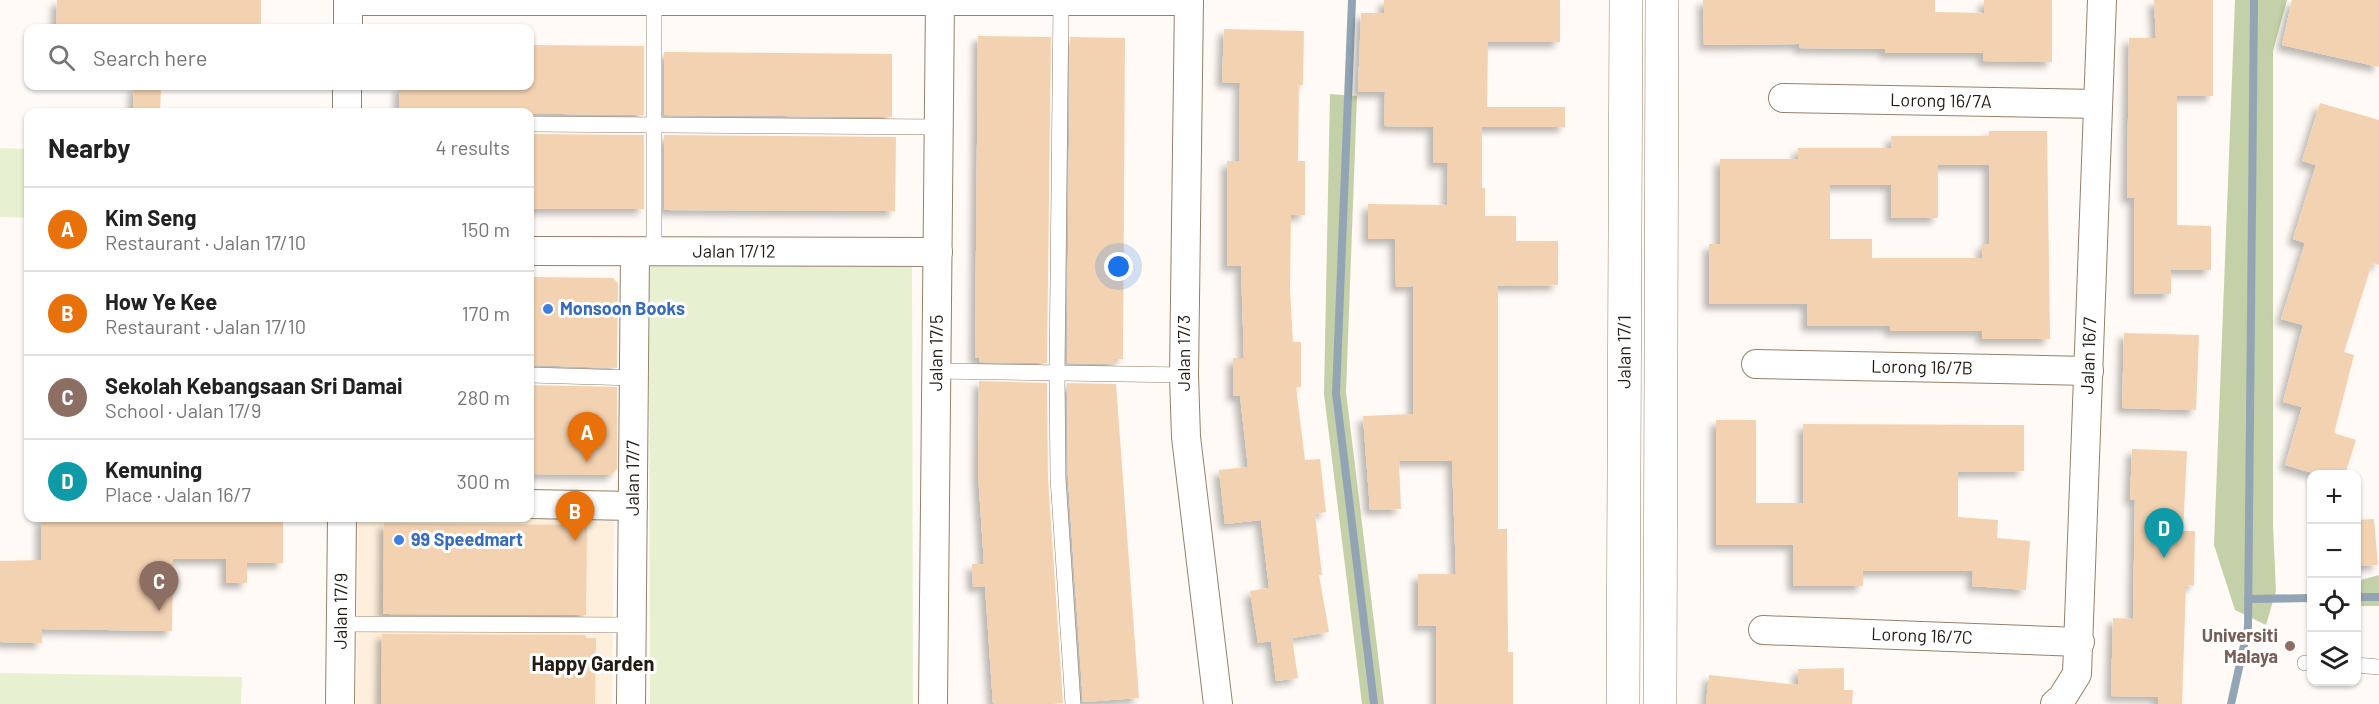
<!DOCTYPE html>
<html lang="en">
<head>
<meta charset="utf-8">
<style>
  :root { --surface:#fff; --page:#f6f6f6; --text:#222; --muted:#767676; --line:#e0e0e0; --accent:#7b4bc3 }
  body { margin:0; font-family:Barlow,sans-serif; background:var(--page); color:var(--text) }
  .controls { position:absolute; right:18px; bottom:18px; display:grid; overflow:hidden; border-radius:12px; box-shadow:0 2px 4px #0004 }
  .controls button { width:54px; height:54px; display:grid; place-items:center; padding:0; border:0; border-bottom:2px solid var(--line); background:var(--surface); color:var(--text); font:30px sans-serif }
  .you { position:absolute; left:1119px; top:267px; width:21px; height:21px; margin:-15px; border:4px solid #fff; border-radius:50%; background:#1a73e8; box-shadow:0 0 0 9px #1a73e833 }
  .badge { display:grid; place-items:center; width:39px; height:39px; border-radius:50%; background:var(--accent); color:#fff; font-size:20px; font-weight:700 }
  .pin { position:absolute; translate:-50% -50px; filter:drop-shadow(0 2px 3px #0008) }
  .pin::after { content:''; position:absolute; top:32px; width:21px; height:18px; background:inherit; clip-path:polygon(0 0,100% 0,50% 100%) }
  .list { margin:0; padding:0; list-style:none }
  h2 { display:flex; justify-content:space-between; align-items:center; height:78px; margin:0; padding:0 24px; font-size:26px }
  h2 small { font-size:20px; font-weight:400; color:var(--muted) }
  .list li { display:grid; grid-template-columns:39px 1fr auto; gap:18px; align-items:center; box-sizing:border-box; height:84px; padding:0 24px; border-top:2px solid var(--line) }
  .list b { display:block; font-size:22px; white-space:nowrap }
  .list p { margin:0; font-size:20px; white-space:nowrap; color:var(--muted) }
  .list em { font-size:20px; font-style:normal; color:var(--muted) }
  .icon { flex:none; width:33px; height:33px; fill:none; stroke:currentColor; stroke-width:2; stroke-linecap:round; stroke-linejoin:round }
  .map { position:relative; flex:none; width:2379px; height:704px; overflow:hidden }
  .search { position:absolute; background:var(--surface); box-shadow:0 2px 4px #0004; left:24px; top:24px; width:510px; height:66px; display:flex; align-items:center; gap:15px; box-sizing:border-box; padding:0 21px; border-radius:12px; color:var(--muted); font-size:22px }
  .panel { position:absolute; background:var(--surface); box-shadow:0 2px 4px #0004; left:24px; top:108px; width:510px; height:414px; border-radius:12px }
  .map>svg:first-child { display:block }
  .commercial { fill:#fdefdb }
  .green { fill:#e7f1d1 }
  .forest { fill:#c4d0a7 }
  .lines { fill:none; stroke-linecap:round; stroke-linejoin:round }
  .stream { stroke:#93a5b4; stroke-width:8 }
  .building { fill:#f3d2b1; fill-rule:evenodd; filter:url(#shadow) }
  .service-casing { stroke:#95806b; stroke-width:16 }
  .minor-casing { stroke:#95806b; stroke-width:30 }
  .tertiary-casing { stroke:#95806b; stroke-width:34 }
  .service { stroke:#fff; stroke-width:15 }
  .minor { stroke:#fff; stroke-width:28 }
  .tertiary { stroke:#fff; stroke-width:33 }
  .shop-dot { fill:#3f7fe0; stroke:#fff; stroke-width:2 }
  .education-dot { fill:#8d6e63; stroke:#fff; stroke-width:2 }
  .labels { text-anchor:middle; stroke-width:6; stroke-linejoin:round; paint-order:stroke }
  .street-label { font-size:18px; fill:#241c14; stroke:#fff }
  .shop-label { font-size:18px; font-weight:bold; fill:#366cbe; stroke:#fff; text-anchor:start }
  .education-label { font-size:18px; font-weight:bold; fill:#785e54; stroke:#fff; text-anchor:end }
  .neighbourhood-label { font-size:20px; font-weight:bold; fill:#241c14; stroke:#fff }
</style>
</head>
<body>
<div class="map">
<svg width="2379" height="704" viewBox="0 0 2379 704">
  <defs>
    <filter id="shadow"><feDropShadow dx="-5.5" dy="5.5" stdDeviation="3" flood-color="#0004"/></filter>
  </defs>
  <rect width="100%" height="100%" fill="#fffaf5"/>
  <polygon class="commercial" points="614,516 612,704 356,704 358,518"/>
  <g class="green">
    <polygon points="0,148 28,149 28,218 0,217"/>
    <polygon points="912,263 913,704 650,704 649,264"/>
    <polygon points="0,673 242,677 241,704 0,704"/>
  </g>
  <g class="forest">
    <polygon points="2235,0 2287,0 2273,51 2273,525 2276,591 2266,625 2235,610 2214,545"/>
    <polygon points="1330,94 1357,96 1346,392 1384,704 1362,704 1324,394"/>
    <polygon points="2379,575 2379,606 2357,606 2357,581"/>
  </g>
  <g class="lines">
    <g class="stream">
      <polyline points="1352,0 1336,393 1374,704"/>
      <polyline points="2356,597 2379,597"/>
      <polyline points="2248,599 2312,598"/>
      <polyline points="2231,704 2248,627 2254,0"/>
    </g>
  </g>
  <g class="building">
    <polygon points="57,0 261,0 261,28 56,28"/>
    <polygon points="1384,0 1560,0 1560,42 1488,42 1487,107 1565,107 1565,127 1482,127 1482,188 1485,188 1485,216 1516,216 1516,241 1558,241 1558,285 1498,286 1498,529 1507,529 1508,652 1513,652 1513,704 1436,704 1436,626 1418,626 1418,574 1456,574 1452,461 1399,461 1401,509 1370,510 1363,416 1413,414 1413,286 1396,287 1395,239 1368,239 1368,204 1447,205 1448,163 1433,163 1433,127 1384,126 1385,92 1358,92 1361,13 1384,13"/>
    <polygon points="1703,0 1935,0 1935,12 1984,13 1984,0 2052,0 2052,62 1983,61 1983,53 1885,53 1885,49 1799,48 1799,44 1704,45"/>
    <polygon points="2154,0 2213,0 2213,96 2177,96 2177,225 2211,226 2211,270 2171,270 2171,294 2134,294 2134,198 2127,198 2129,38 2156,38"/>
    <polygon points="2292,0 2379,0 2379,67 2282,45"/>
    <polygon points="1224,29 1304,31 1303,85 1299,85 1298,161 1305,161 1305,215 1291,215 1290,290 1293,342 1301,342 1301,387 1296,387 1305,460 1320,459 1326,512 1315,514 1322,575 1319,575 1329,632 1292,638 1298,678 1276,681 1271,641 1258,643 1250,591 1269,588 1261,520 1225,524 1219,470 1248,467 1240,396 1233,396 1233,358 1244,358 1241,266 1227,266 1227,161 1239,161 1240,83 1222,82"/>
    <polygon points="978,36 1051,37 1047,363 979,362 979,358 975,358"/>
    <polygon points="1070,37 1125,38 1123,359 1115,359 1115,364 1067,363"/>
    <polygon points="530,45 644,46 644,115 399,112 399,86 530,86"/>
    <polygon points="664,52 892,54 892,117 664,115"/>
    <polygon points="134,86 161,86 160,112 133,112"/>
    <polygon points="2320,103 2379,120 2379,265 2372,263 2344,352 2354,355 2334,433 2356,440 2345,474 2316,474 2285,465 2302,407 2283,402 2303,325 2281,319 2305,243 2293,239 2316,165 2302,161"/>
    <path d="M1989,131H2047L2050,339H1982V331H1890V326H1807V304H1709V244H1720V159H1798V148H1891V136H1989ZM1938,165H1989V244H1982V258H1872V239H1830V185H1891V218H1938Z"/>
    <polygon points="530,134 644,135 644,209 530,209"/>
    <polygon points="664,135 896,137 895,211 664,210"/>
    <polygon points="530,277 613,278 618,283 617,368 530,365"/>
    <polygon points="2124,333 2199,335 2196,410 2122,408"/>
    <polygon points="979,381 1047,383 1048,478 1063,703 993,704 985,586 973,587 972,564 984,564 978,473"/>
    <polygon points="1067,383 1116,384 1139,698 1083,702 1068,478"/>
    <polygon points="530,385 617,387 617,469 611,475 530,474"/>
    <polygon points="1716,420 1756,420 1756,503 1803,503 1803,424 2024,425 2024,471 1958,472 1958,517 1998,520 1997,538 2030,541 2026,590 1972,586 1973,571 1863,571 1863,586 1793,586 1793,545 1716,545"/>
    <polygon points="2132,449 2187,451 2183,531 2195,531 2194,586 2186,585 2182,704 2158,704 2158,697 2111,696 2113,618 2133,619 2135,500 2130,500"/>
    <polygon points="41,518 283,518 283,563 247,563 247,583 226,583 226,559 173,559 172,631 42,629 42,643 0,642 0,561 41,560"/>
    <polygon points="2374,519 2378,565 2356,566 2356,520"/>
    <polygon points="384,523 587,525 586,615 383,614"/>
    <polygon points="382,634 586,635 586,638 596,638 595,704 381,704"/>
    <polygon points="1844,668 1844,690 1853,690 1852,704 1706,704 1709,675 1798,685 1798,669"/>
  </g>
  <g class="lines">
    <defs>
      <g id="service">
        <polyline points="654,1 654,252"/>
        <polyline points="1061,1 1057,373 1058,478 1073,704"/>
        <polyline points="530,124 939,127"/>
        <polyline points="936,371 1184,375"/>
        <polyline points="530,375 634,378"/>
        <polyline points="341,624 632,625"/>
        <polyline points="2305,663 2312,663"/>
        <polyline points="2356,665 2379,667"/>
      </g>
      <g id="minor">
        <polyline points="1189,0 1184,375 1186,437 1218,704"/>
        <polyline points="348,1 1189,1"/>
        <polyline points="348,28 348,0"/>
        <path id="s1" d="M1783,98L2098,104"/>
        <polyline points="347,112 347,86"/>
        <path id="s2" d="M530,251L938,252"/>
        <path id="s3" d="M1756,364L2089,371"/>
        <polyline points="530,504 633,506"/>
        <path id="s4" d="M1763,630L2080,642"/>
        <path id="s5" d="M340,704L342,518"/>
        <path id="s6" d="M631,704L635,252"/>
        <path id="s7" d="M933,704L940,1"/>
        <path id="s8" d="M2055,704L2062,698L2077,674L2102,0"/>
      </g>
      <g id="tertiary">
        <path id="s9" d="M1623,704L1626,0"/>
        <polyline points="1660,704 1662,0"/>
      </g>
    </defs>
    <use href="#service" class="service-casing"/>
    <use href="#minor" class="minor-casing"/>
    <use href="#tertiary" class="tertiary-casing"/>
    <use href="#service" class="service"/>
    <use href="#minor" class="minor"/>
    <use href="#tertiary" class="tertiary"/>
  </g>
  <g class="shop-dot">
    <circle cx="548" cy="309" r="6"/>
    <circle cx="399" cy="540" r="6"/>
  </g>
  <circle class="education-dot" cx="2290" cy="646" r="6"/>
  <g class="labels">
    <g class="street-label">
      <text dy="6" stroke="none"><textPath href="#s1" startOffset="158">Lorong 16/7A</textPath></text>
      <text dy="6" stroke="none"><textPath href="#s2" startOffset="204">Jalan 17/12</textPath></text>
      <text dy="6" stroke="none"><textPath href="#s9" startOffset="352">Jalan 17/1</textPath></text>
      <text dy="6" stroke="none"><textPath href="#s7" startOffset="351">Jalan 17/5</textPath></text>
      <text transform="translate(1184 353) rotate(-90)" y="6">Jalan 17/3</text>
      <text dy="6" stroke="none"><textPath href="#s8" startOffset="356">Jalan 16/7</textPath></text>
      <text dy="6" stroke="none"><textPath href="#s3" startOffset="166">Lorong 16/7B</textPath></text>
      <text dy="6" stroke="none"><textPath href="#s6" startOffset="226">Jalan 17/7</textPath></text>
      <text dy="6" stroke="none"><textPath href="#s5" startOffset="93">Jalan 17/9</textPath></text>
      <text dy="6" stroke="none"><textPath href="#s4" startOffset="159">Lorong 16/7C</textPath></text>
    </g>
    <g class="shop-label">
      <text x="560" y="315">Monsoon Books</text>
      <text x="411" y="546">99 Speedmart</text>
    </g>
    <g class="education-label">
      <text x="2278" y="642">Universiti<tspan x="2278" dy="21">Malaya</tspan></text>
    </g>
    <g class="neighbourhood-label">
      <text x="593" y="671">Happy Garden</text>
    </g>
  </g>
</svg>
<div class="controls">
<button>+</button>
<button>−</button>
<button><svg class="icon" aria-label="locate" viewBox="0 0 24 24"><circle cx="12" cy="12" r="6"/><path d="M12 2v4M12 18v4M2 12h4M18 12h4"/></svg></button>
<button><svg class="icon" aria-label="layers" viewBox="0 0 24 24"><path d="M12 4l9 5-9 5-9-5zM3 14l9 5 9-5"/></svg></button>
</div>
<div class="you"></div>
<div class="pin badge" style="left:587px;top:462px;background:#e8710a">A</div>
<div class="pin badge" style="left:575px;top:541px;background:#e8710a">B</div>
<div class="pin badge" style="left:159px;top:611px;background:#8d6e63">C</div>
<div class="pin badge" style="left:2164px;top:558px;background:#0f9aa8">D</div>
<div class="search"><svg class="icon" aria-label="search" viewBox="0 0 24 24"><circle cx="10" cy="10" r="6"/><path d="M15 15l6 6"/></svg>Search here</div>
<section class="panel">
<h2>Nearby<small>4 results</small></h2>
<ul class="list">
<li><span class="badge" style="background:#e8710a">A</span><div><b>Kim Seng</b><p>Restaurant · Jalan 17/10</p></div><em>150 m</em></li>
<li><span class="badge" style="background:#e8710a">B</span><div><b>How Ye Kee</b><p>Restaurant · Jalan 17/10</p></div><em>170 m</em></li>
<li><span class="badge" style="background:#8d6e63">C</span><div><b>Sekolah Kebangsaan Sri Damai</b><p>School · Jalan 17/9</p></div><em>280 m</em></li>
<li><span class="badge" style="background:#0f9aa8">D</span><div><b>Kemuning</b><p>Place · Jalan 16/7</p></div><em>300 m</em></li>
</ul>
</section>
</div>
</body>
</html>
